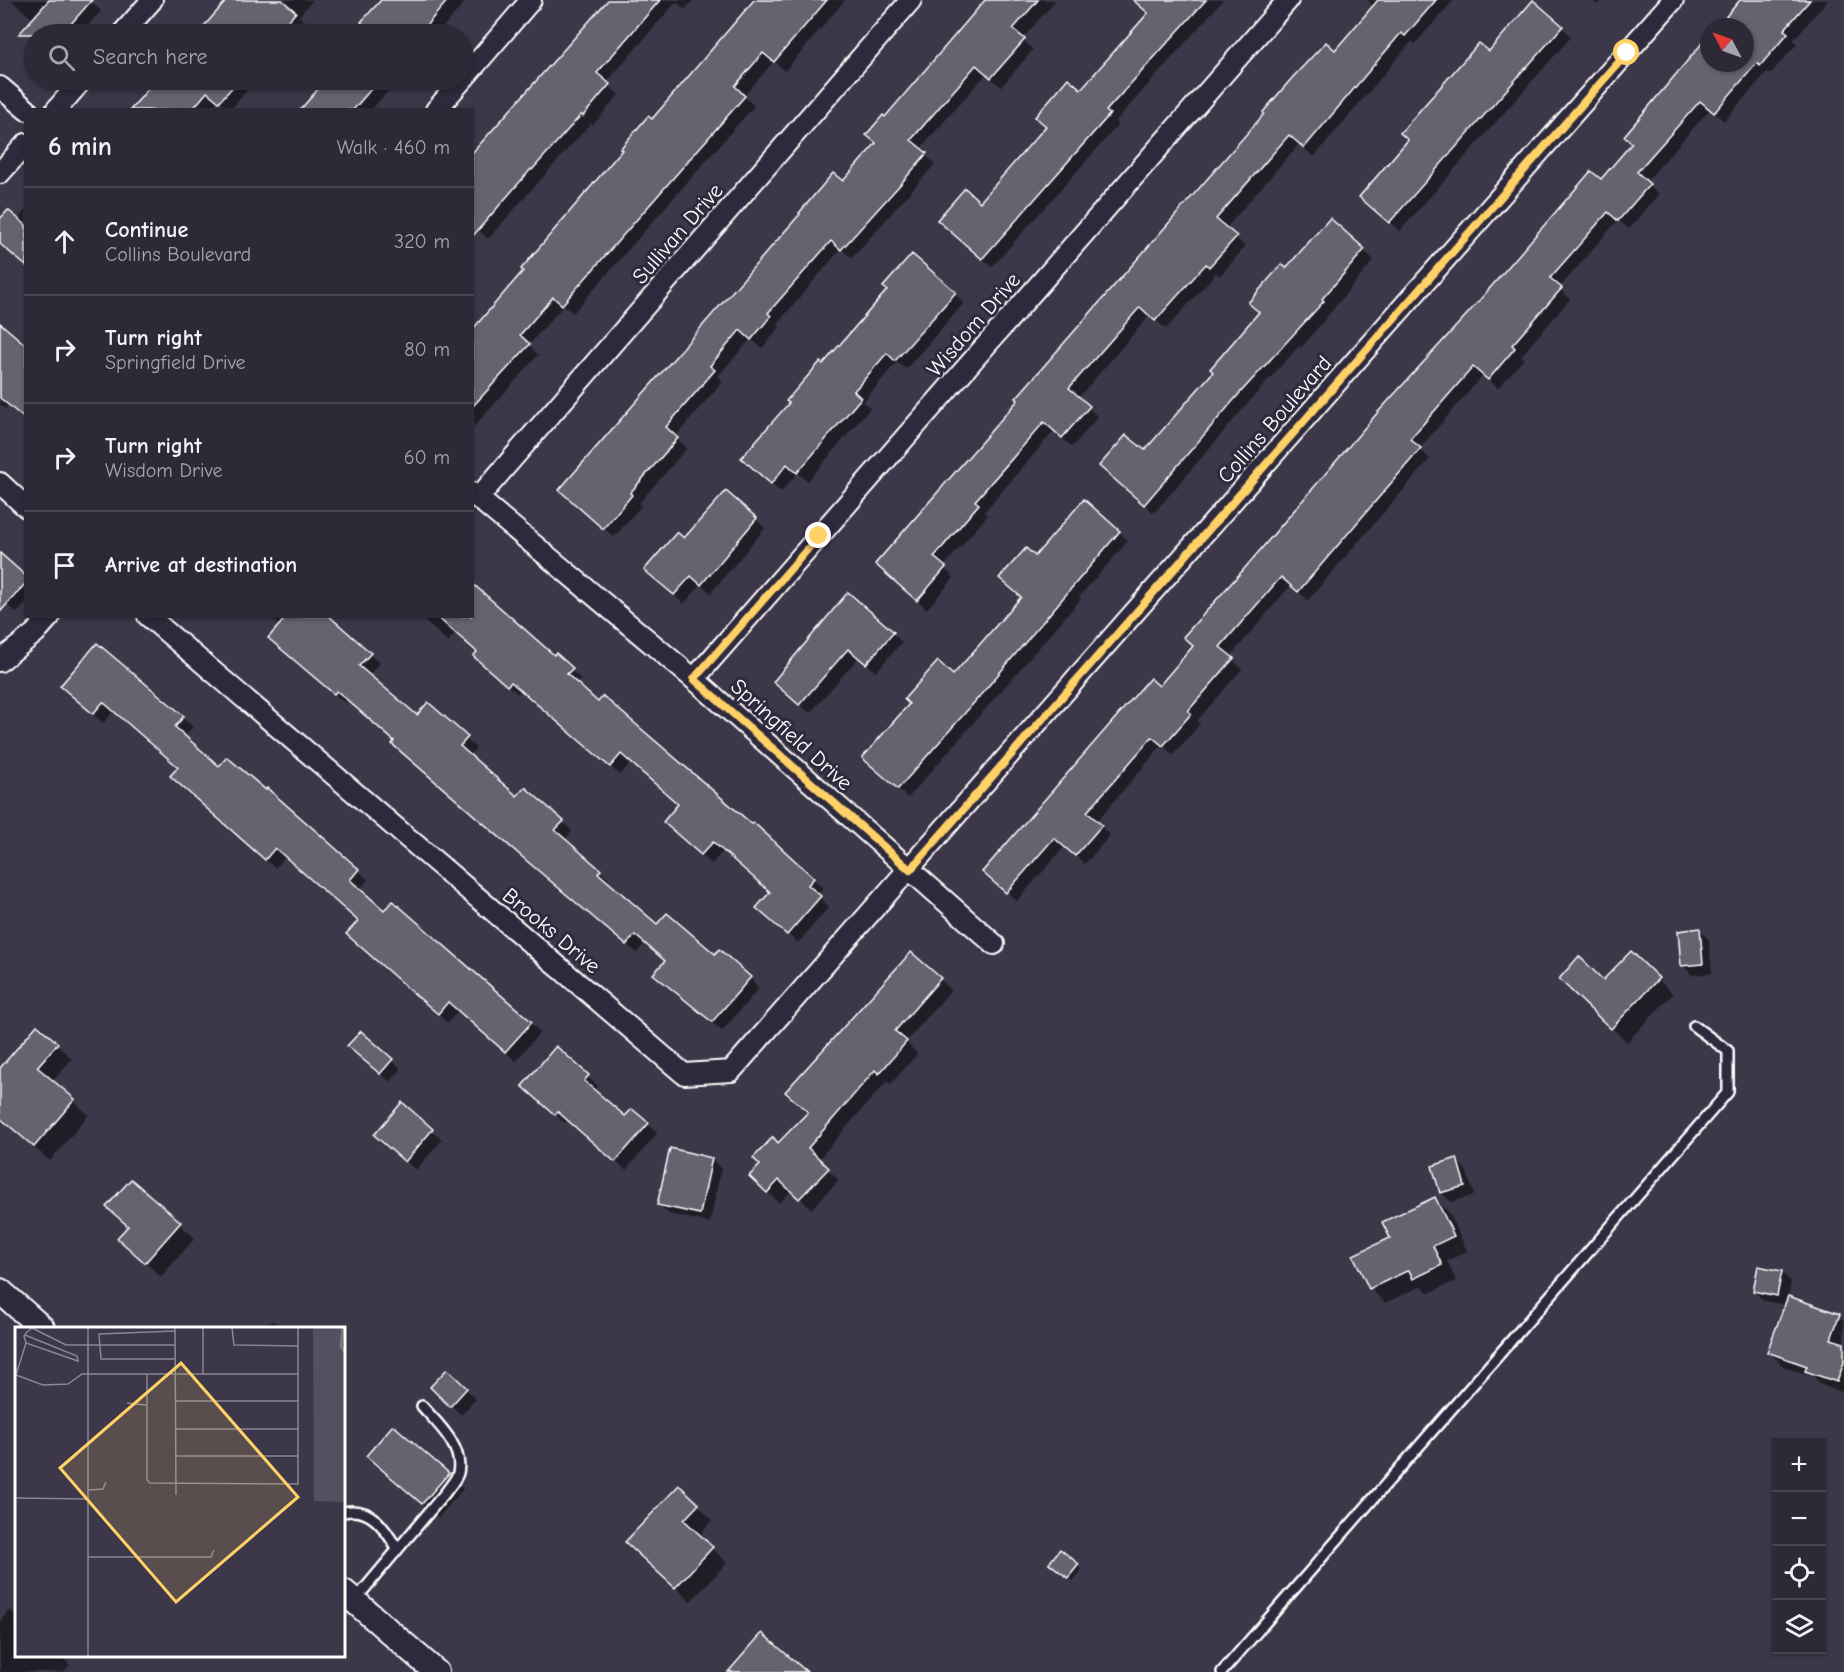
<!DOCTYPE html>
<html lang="en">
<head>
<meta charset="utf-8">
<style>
  :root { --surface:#2d2937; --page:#393542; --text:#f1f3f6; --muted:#a7a6ad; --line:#484552 }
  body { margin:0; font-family:"Comic Neue",sans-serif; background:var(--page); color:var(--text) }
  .controls { position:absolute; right:18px; bottom:18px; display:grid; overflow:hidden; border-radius:0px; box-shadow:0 2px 4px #0004 }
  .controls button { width:54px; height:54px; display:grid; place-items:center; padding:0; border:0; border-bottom:2px solid var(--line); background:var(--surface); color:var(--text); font:30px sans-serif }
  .compass { position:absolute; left:1700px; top:18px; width:54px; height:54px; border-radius:50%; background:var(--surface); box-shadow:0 2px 4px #0004; rotate:311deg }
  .stop { position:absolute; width:18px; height:18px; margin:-14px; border:4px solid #ffd166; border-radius:50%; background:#fff }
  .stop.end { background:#ffd166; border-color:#fff; box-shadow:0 2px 6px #0008 }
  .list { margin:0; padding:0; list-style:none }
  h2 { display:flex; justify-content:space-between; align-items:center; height:78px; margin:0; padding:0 24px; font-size:26px }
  h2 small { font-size:20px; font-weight:400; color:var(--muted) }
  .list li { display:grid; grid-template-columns:39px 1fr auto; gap:18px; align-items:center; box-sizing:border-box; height:108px; padding:0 24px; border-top:2px solid var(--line) }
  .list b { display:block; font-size:22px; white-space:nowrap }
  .list p { margin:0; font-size:20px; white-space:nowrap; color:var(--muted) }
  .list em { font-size:20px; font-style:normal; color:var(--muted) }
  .icon { flex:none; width:33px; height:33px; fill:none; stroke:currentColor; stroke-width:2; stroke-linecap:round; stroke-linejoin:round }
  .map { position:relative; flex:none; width:1844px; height:1672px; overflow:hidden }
  .search { position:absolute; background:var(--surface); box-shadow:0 2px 4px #0004; left:24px; top:24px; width:450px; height:66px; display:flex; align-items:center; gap:15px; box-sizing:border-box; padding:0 21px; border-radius:33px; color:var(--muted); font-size:22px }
  .panel { position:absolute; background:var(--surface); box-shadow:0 2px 4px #0004; left:24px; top:108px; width:450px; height:510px; border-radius:0px }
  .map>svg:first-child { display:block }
  .shadow { fill:#0007 }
  .building { fill:#666270; stroke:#fff; stroke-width:1.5 }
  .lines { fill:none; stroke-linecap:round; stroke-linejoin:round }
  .service-casing { stroke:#fff; stroke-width:14 }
  .minor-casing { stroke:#fff; stroke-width:24 }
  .tertiary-casing { stroke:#fff; stroke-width:28 }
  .service { stroke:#2f2a3d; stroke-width:9 }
  .minor { stroke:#2f2a3d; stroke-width:20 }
  .tertiary { stroke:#2f2a3d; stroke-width:24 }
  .route { stroke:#ffd166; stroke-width:8 }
  .labels { text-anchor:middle; stroke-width:6; stroke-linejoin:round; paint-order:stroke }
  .street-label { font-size:22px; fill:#fff; stroke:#2f2a3d }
  .inset-river { fill:none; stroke:#797682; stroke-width:3 }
  .inset-road { fill:none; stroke:#8a8792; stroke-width:1.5 }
  .view { fill:#ffd166; fill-opacity:0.15; stroke:#ffd166; stroke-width:3 }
  .inset-edge { fill:none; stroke:#fff; stroke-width:3 }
</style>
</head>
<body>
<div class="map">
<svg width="1844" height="1672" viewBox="0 0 1844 1672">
  <rect width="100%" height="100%" fill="#3c3749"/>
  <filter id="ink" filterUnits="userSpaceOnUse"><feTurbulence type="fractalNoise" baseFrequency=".0167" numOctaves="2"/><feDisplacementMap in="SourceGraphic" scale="12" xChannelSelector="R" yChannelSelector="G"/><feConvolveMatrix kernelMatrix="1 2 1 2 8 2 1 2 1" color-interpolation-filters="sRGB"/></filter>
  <g filter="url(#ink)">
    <g class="shadow">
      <polygon points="11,0 94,0 92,2 101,11 80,34 34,34 34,38 26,29 34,20"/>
      <polygon points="228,0 313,0 299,16 305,23 295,34 198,34"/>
      <polygon points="383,0 467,0 437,34 367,34 371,30"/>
      <polygon points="609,0 693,0 685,9 676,2 606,83 619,95 593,125 591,123 488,239 477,229"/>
      <polygon points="784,0 845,0 785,71 774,61 744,96 754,106 573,313 564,305 529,345 538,355 474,427 472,332 652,121"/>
      <polygon points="987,0 1056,0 1022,39 1033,50 1001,87 986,74 920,149 935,164 852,258 841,249 777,324 780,327 762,348 751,339 718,376 723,381 675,437 687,448 639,503 641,506 614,537 570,500 877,144 885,119"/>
      <polygon points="1135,0 1223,0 1115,122 1118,125 992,267 949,229 981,204 1149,14"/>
      <polygon points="1368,0 1454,0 1415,44 1412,41 1314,157 1299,144 1226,228 1245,247 1220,276 1216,273 1166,329 1150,315 1078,398 1098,417 1072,447 1054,431 984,512 988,515 943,567 954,578 927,609 886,574 1373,7"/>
      <polygon points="1592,0 1602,0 1597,5"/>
      <polygon points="1743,0 1828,0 1793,40 1797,44 1770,74 1767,72 1724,121 1710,109 1646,182 1659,194 1629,229 1618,220 1559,288 1570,299 1521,356 1524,359 1498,388 1483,375 1419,449 1430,459 1308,600 1291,585 1230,657 1242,669 1197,721 1200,724 1173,755 1162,745 1096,822 1110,835 1085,864 1065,846 1017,901 994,881 1159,688 1633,144 1709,39 1709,63 1745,63 1745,27 1720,27"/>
      <polygon points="1562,27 1571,37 1400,231 1371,206 1489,53"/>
      <polygon points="158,80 256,80 230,110 218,100 210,110 132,110"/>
      <polygon points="328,80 398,80 371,110 302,110"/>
      <polygon points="26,210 26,266 0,243 0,221 17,220"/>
      <polygon points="1330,220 1374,260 1301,348 1299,346 1248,403 1154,513 1111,475 1145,453 1215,372 1261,313 1287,270"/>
      <polygon points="889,291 954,293 964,303 906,369 897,362 863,402 870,408 808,481 798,473 781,492 753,468 823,367"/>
      <polygon points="0,331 9,405 5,409 0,404"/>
      <polygon points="756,519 765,528 711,593 701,584 684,604 656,579 684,541"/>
      <polygon points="1119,532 1128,541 1079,597 1081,599 908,798 874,768 1022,598 1035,558"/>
      <polygon points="0,555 26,578 26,603 17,613 0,599"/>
      <polygon points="848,594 902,642 876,672 859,657 810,713 784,691"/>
      <polygon points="269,616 326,616 379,663 369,676 417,717 428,705 476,748 469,756 517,798 563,822 572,831 565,840 600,871 610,881 607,883 657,927 715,956 750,978 759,988 722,1031 665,983 666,961 645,943 637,953 585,909 584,910 580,906 348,700 345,703 280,648 280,626"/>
      <polygon points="419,616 472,616 555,657 581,679 576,684 813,879 823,888 817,895 829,907 798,943 768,917 771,893 723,851 712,864 674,831 679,805 631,763 620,775 521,690 518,694 485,666 478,653 455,633 448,642"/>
      <polygon points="97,645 193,727 184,737 219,768 358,870 368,880 359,890 385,912 531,1023 540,1032 516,1061 458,1011 448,1023 358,943 359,921 285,857 275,868 181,786 179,768 114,711 103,723 71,695"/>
      <polygon points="1700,930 1709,940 1712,973 1692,975 1682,965"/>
      <polygon points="940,979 951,990 906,1042 917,1054 891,1084 887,1081 818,1160 839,1180 811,1209 792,1190 779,1203 752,1176 810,1112"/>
      <polygon points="1658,979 1673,994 1627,1042 1575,993 1603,982"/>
      <polygon points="57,1044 72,1059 52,1082 89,1115 50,1161 0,1118 0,1071"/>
      <polygon points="556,1049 598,1086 593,1091 625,1119 648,1124 657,1134 626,1170 568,1120 565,1123 533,1096"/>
      <polygon points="359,1055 392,1060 401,1069 390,1082"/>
      <polygon points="402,1105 442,1140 416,1170 386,1144"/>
      <polygon points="671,1150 712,1159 721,1169 710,1223 669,1214 659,1205"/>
      <polygon points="1457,1160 1466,1170 1474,1195 1451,1202 1441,1192"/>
      <polygon points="131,1181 195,1238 161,1277 119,1238 129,1227 108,1207"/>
      <polygon points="1434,1199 1449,1213 1467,1251 1447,1261 1456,1281 1429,1293 1422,1286 1385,1303 1370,1288 1355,1256 1392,1238"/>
      <polygon points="1782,1272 1791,1282 1788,1298 1839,1316 1844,1321 1844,1393 1822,1385 1814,1377 1784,1367 1769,1352 1786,1305 1764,1301 1754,1291"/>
      <polygon points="273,1321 281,1328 265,1328"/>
      <polygon points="447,1371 476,1399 461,1415 432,1387"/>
      <polygon points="393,1427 463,1489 438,1518 368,1456"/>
      <polygon points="698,1505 712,1520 699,1536 727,1563 691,1601 642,1556"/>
      <polygon points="1078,1566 1082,1570 1073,1581 1055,1567"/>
      <polygon points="10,1610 16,1615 16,1656 61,1656 70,1665 63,1672 0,1672 0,1621"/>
    </g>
    <g class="building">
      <polygon points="49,0 92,0 62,34 19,34"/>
      <polygon points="227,0 282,0 296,12 277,34 197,34"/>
      <polygon points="381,0 448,0 419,34 375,34 361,22"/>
      <polygon points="608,0 660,0 597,73 610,84 583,116 581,115 532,170 531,169 472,237 472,153"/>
      <polygon points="754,0 827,0 774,62 763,53 735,86 745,96 562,305 553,297 520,335 530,344 472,407 472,330 523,271 521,269 622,150 620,149 648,116 652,119"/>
      <polygon points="985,0 1038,0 1013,29 1025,39 991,78 976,65 911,140 927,153 898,187 841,250 831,241 768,313 771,316 751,340 740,330 710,366 715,370 666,427 678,438 630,493 632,495 603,529 559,490 800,214 799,213 833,173 843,181 876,143 866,135 883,115 885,117"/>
      <polygon points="1133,0 1206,0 1106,111 1110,114 982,259 937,220 965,188 980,202 1046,126 1035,117 1068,78 1081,89 1148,13"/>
      <polygon points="1378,0 1436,0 1405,36 1401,33 1304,148 1289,135 1216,219 1237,236 1209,267 1206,264 1155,321 1140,307 1069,388 1090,406 1062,438 1044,422 975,501 979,504 934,557 946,567 917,601 875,564 1018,400 1016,398 1264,114 1263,112 1292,78 1326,42 1335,50"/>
      <polygon points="1533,0 1563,26 1389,223 1359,197 1408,140 1400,133 1479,43 1489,51"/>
      <polygon points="1740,0 1810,0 1784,30 1788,33 1760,66 1757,63 1714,113 1700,101 1637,172 1650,184 1618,221 1608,212 1550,278 1562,288 1512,345 1515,348 1488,380 1473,367 1410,439 1421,448 1298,592 1281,577 1220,647 1234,658 1188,711 1191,714 1163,746 1152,737 1087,812 1102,825 1075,856 1054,838 1006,893 982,872 1150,678 1159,686 1193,646 1183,637 1244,569 1379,411 1471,310 1591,171 1601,179 1632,143 1624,136 1709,35 1709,63 1745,63 1745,27 1717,27"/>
      <polygon points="156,80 239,80 219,102 207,92 192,110 130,110"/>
      <polygon points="326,80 379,80 353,110 300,110"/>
      <polygon points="8,210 26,225 26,266 0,244 0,219"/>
      <polygon points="1330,218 1365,249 1322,299 1324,301 1239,394 1144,505 1099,466 1126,435 1145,450 1213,372 1210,369 1259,312 1248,303 1282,264 1286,268"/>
      <polygon points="912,254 956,292 895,361 887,353 854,391 861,398 797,473 787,464 771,484 741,458 789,403 786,401 820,362 823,364 887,290 883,287"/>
      <polygon points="0,323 26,345 26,420 0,398"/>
      <polygon points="726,491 757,518 701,585 691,576 674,595 644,570 677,532 684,538"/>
      <polygon points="1084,499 1120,531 979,697 898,789 862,758 909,704 904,699 938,661 953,675 1021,597 999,578 1026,548 1035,556"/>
      <polygon points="0,553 26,576 26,583 0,612"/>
      <polygon points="472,583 554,655 556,653 573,668 567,674 598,702 603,696 752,824 753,822 814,878 808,885 821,896 787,935 756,908 770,892 713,842 701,855 663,822 678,804 621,754 610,767 511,682 507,686 473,656 477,652 436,616 472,616"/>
      <polygon points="848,592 894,632 866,664 848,649 799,705 773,682"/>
      <polygon points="287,616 329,616 371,653 359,666 417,715 428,702 468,737 460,746 517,796 525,787 564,821 555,830 601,870 598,873 657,924 667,913 715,954 719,949 751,977 712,1022 653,974 665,961 635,935 626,945 528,862 392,744 394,741 337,691 334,694 268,638"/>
      <polygon points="97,643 184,716 175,727 219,766 227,757 266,790 267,788 359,869 350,880 384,910 393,901 532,1022 505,1052 448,1002 438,1014 404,985 346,934 358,921 275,848 265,860 170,776 178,767 103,702 93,714 60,686"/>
      <polygon points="1700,928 1703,964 1681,966 1678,931"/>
      <polygon points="1631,951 1659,978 1611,1029 1559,979 1579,956 1603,980"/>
      <polygon points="911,952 941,978 895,1031 907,1041 879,1074 875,1070 808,1148 829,1168 799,1199 779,1180 767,1193 749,1176 760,1165 753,1158 773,1137 778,1143 808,1112 785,1092"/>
      <polygon points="37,1025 58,1043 37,1067 75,1099 34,1147 0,1118 0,1068"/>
      <polygon points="361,1031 393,1059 380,1074 347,1046"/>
      <polygon points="556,1046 589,1075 584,1081 625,1116 632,1109 649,1123 615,1162 558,1112 555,1115 522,1086"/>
      <polygon points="402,1102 433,1129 405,1162 374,1135"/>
      <polygon points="670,1148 712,1158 700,1214 657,1205"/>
      <polygon points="1457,1158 1465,1186 1440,1193 1432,1166"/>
      <polygon points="131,1179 181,1222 145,1263 117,1238 128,1226 106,1207"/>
      <polygon points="1435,1197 1454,1236 1433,1246 1442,1265 1413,1279 1409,1270 1369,1289 1353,1255 1390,1238 1382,1222"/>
      <polygon points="1758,1266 1782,1271 1777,1296 1753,1291"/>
      <polygon points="1788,1296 1840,1314 1831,1339 1844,1343 1844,1362 1837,1382 1805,1371 1807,1366 1767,1352"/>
      <polygon points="447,1369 467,1388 450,1407 430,1387"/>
      <polygon points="393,1425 449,1473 422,1504 366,1456"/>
      <polygon points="679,1485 699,1504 684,1520 713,1547 675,1588 625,1542"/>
      <polygon points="1060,1549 1079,1564 1068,1578 1049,1563"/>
      <polygon points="762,1633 807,1672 728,1672"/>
    </g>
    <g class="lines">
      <defs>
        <g id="service">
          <path d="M344,1512C371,1506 385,1528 397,1549"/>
          <path d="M356,1599L445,1493C449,1487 456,1480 458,1473C464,1447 437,1423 422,1406"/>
          <polyline points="1222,1672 1728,1092 1728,1051 1694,1026"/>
        </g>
        <g id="minor">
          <polyline points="122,34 152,0"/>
          <polyline points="464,78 531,0"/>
          <polyline points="0,87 27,110"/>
          <polyline points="56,110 82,80"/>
          <polyline points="436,110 462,80"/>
          <polyline points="0,173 26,144"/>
          <polyline points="0,483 26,507"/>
          <polyline points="472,493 694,679 994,944"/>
          <polyline points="478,498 911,0"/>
          <polyline points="148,616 684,1074 731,1071 1673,0"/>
          <polyline points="0,661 35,633 50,616"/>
          <polyline points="694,679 1288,0"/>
        </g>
        <g id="tertiary">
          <polyline points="0,1291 42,1328"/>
          <polyline points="344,1592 436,1672"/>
        </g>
      </defs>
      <use href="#service" class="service-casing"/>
      <use href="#minor" class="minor-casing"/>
      <use href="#tertiary" class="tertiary-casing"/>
      <use href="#service" class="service"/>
      <use href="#minor" class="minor"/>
      <use href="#tertiary" class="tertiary"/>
    </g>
  </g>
  <g class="lines" filter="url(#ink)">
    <polyline class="route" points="819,536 694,679 910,870 1627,53"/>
  </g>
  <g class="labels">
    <g class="street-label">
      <text transform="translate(677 233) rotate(-49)" y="8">Sullivan Drive</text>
      <text transform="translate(973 324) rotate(-49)" y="8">Wisdom Drive</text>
      <text transform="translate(1274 419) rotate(-49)" y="8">Collins Boulevard</text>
      <text transform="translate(792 734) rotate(42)" y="8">Springfield Drive</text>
      <text transform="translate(552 930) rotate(40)" y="8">Brooks Drive</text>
    </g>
  </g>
  <g transform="translate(15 1327)">
    <rect width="330" height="330" fill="#3c3749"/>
    <path d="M298,1H330V175L299,174Z" fill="#555060"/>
    <path class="inset-river" d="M328,1L326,19L330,25"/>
    <path class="inset-road" d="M17,1L51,18H160M73,1V329M160,1L161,168M217,1L219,18L283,19M10,8L62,29L63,34L11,16L9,9L10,8L11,6L17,1M11,16L1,48L28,58L53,57L67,47H284M160,32H86L84,7L160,4M132,47V153L135,156L283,157V1M188,47V1M161,74H284M112,76L131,78M161,102H284M161,129H283M73,163L88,162L91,155M0,171L73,172M73,230H196L199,223"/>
    <path class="view" d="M166,36L283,170L161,275L45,141Z"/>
    <rect width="330" height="330" class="inset-edge"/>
  </g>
</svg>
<div class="controls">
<button>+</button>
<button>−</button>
<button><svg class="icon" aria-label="locate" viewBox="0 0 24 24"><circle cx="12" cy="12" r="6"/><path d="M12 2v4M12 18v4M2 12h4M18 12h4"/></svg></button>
<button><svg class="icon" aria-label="layers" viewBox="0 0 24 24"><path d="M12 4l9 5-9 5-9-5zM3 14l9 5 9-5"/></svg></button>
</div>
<svg class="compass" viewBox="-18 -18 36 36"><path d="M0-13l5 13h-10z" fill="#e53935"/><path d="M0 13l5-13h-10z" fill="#a7a6ad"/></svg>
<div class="stop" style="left:1627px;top:53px"></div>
<div class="stop end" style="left:819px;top:536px"></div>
<div class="search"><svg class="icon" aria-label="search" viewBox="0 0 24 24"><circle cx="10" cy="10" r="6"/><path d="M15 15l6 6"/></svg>Search here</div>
<section class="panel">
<h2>6 min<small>Walk · 460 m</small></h2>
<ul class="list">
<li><svg class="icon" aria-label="ahead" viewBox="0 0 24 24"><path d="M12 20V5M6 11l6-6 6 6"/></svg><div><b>Continue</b><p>Collins Boulevard</p></div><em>320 m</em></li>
<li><svg class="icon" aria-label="right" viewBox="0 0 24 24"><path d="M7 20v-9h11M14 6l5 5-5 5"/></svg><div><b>Turn right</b><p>Springfield Drive</p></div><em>80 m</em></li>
<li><svg class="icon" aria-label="right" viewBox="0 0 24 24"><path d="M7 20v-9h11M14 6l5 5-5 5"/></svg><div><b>Turn right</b><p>Wisdom Drive</p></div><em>60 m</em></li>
<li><svg class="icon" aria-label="arrive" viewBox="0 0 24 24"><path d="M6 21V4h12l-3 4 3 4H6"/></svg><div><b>Arrive at destination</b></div></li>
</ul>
</section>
</div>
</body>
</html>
